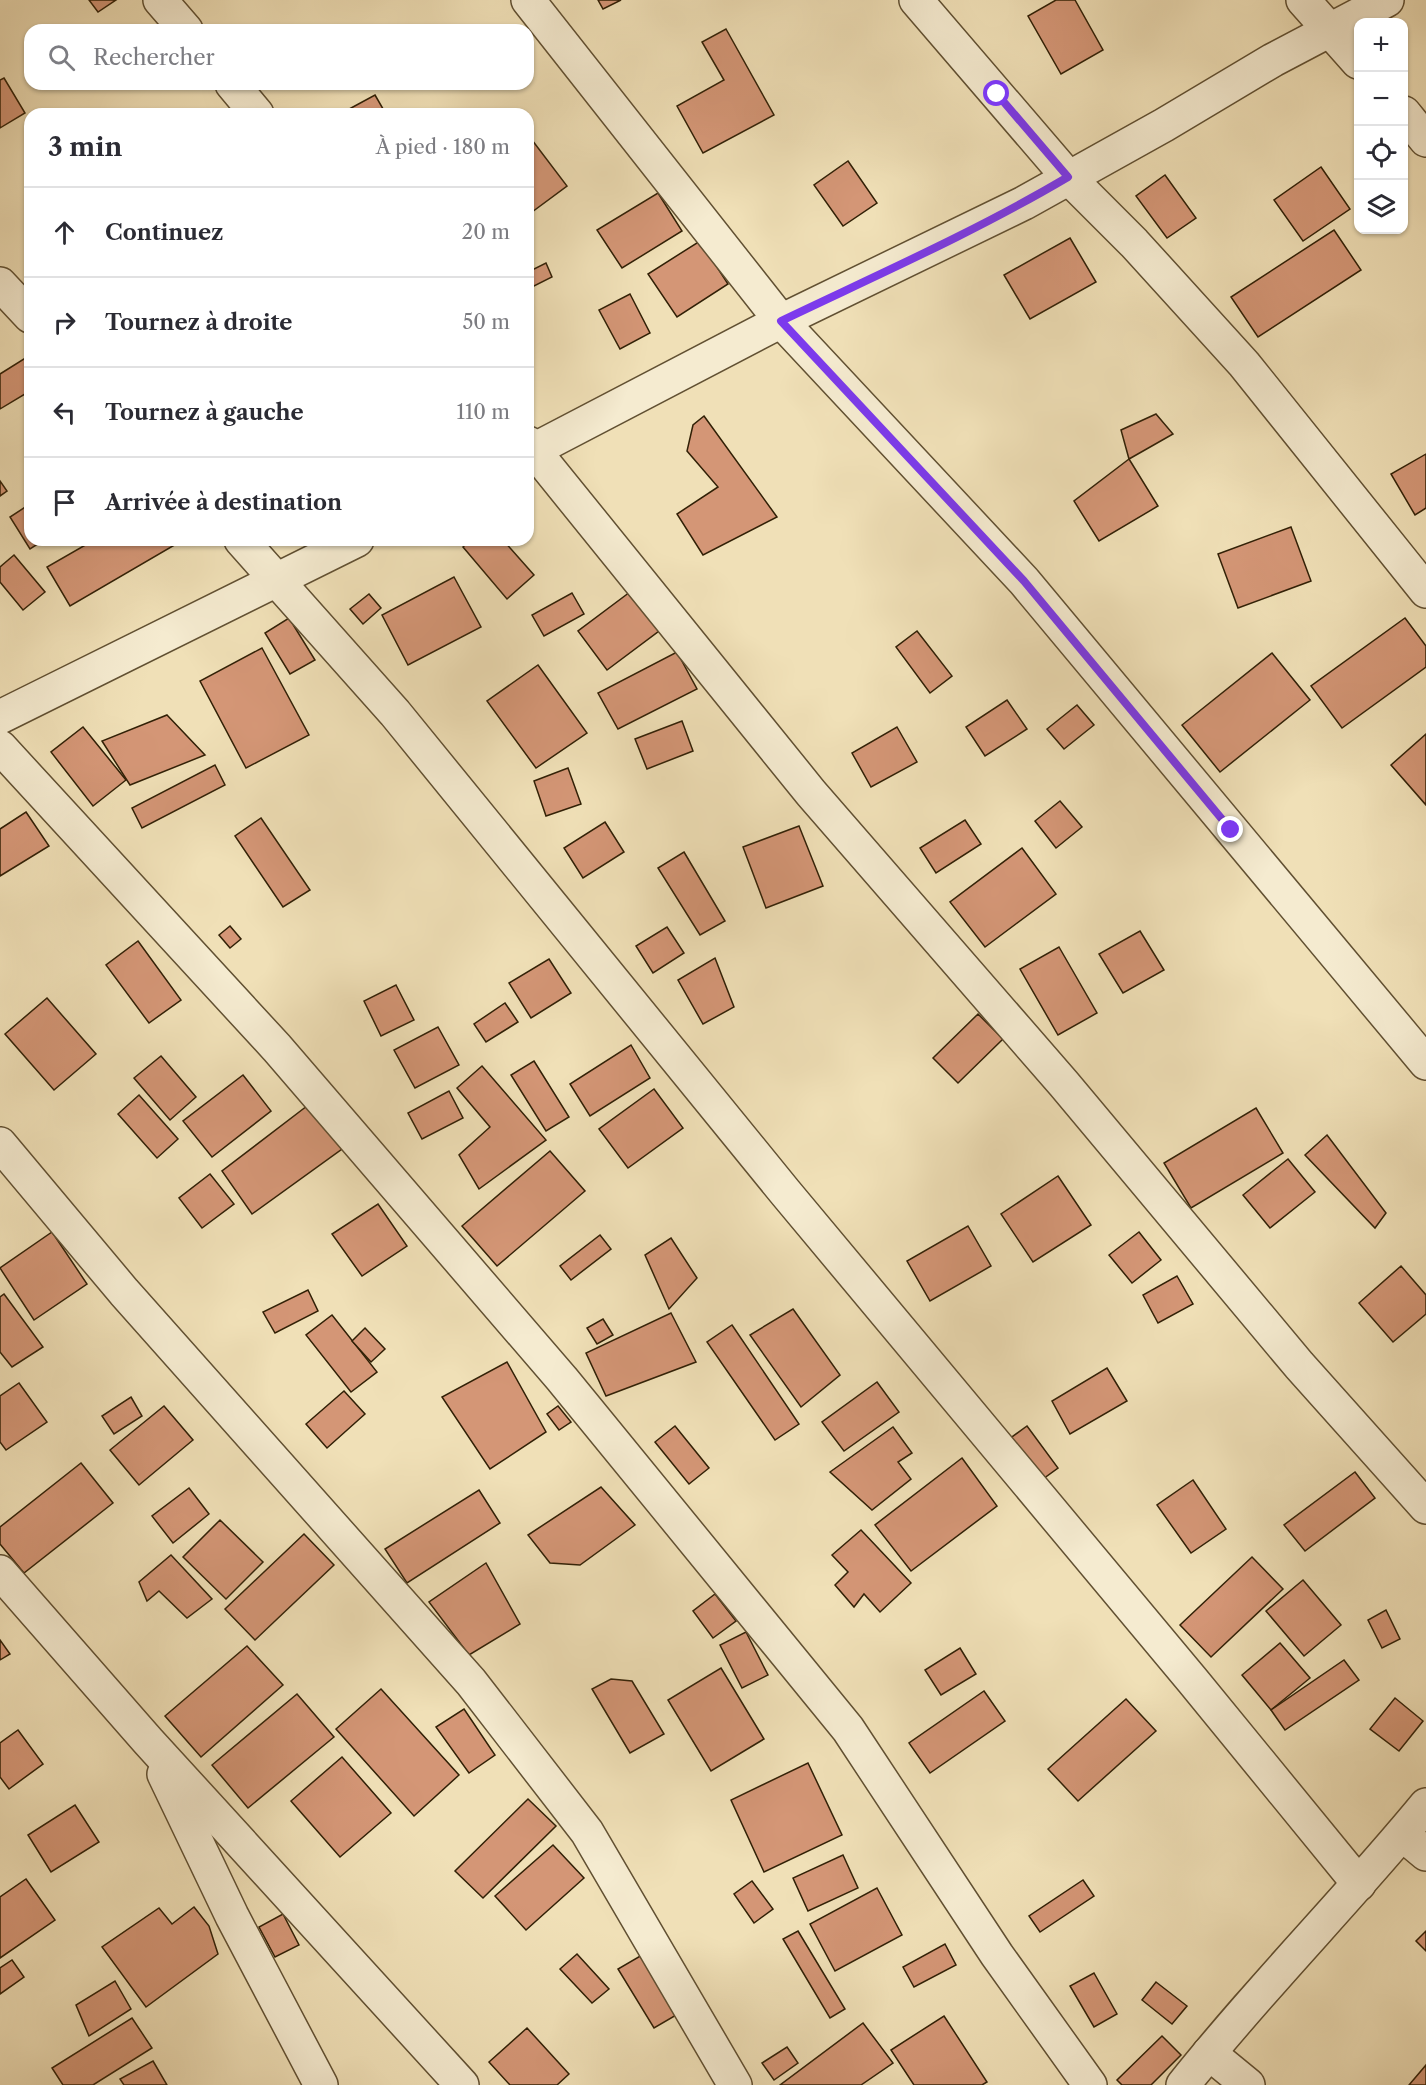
<!DOCTYPE html>
<html lang="fr">
<head>
<meta charset="utf-8">
<style>
  :root { --surface:#fff; --page:#f7f7f7; --text:#2b2b33; --muted:#7c7c81; --line:#e1e1e2 }
  body { margin:0; font-family:"Libre Caslon Text",serif; background:var(--page); color:var(--text) }
  .controls { position:absolute; right:18px; top:18px; display:grid; overflow:hidden; border-radius:12px; box-shadow:0 2px 4px #0004 }
  .controls button { width:54px; height:54px; display:grid; place-items:center; padding:0; border:0; border-bottom:2px solid var(--line); background:var(--surface); color:var(--text); font:30px sans-serif }
  .stop { position:absolute; width:18px; height:18px; margin:-14px; border:4px solid #7c3aed; border-radius:50%; background:#fff }
  .stop.end { background:#7c3aed; border-color:#fff; box-shadow:0 2px 6px #0008 }
  .list { margin:0; padding:0; list-style:none }
  h2 { display:flex; justify-content:space-between; align-items:center; height:78px; margin:0; padding:0 24px; font-size:26px }
  h2 small { font-size:20px; font-weight:400; color:var(--muted) }
  .list li { display:grid; grid-template-columns:39px 1fr auto; gap:18px; align-items:center; box-sizing:border-box; height:90px; padding:0 24px; border-top:2px solid var(--line) }
  .list b { display:block; font-size:22px; white-space:nowrap }
  .list em { font-size:20px; font-style:normal; color:var(--muted) }
  .icon { flex:none; width:33px; height:33px; fill:none; stroke:currentColor; stroke-width:2; stroke-linecap:round; stroke-linejoin:round }
  .map { position:relative; flex:none; width:1426px; height:2085px; overflow:hidden }
  .search { position:absolute; background:var(--surface); box-shadow:0 2px 4px #0004; left:24px; top:24px; width:510px; height:66px; display:flex; align-items:center; gap:15px; box-sizing:border-box; padding:0 21px; border-radius:18px; color:var(--muted); font-size:22px }
  .panel { position:absolute; background:var(--surface); box-shadow:0 2px 4px #0004; left:24px; top:108px; width:510px; height:438px; border-radius:18px }
  .map>svg:first-child { display:block }
  .building { fill:#d49676; stroke:#312006; stroke-width:1.5 }
  .lines { fill:none; stroke-linecap:round; stroke-linejoin:round }
  .street-casing { stroke:#615032; stroke-width:36 }
  .street { stroke:#f5ebd0; stroke-width:33 }
  .route { stroke:#7c3aed; stroke-width:8 }
</style>
</head>
<body>
<div class="map">
<svg width="1426" height="2085" viewBox="0 0 1426 2085">
  <rect width="100%" height="100%" fill="#f0e0b7"/>
  <filter id="stains"><feTurbulence type="fractalNoise" baseFrequency=".00333" numOctaves="4"/><feColorMatrix values="0 0 0 0 .2 0 0 0 0 .09 0 0 0 0 .02 0 0 0 .5 -.17"/></filter>
  <radialGradient id="worn" r=".72"><stop offset=".6" stop-color="#630" stop-opacity="0"/><stop offset="1" stop-color="#630" stop-opacity=".3"/></radialGradient>
  <g class="building">
    <polygon points="89,0 116,0 98,12"/>
    <polygon points="598,0 621,0 603,9"/>
    <polygon points="1056,0 1075,0 1103,50 1061,74 1028,16"/>
    <polygon points="726,29 774,115 703,153 677,106 724,80 702,42"/>
    <polygon points="4,78 25,113 0,128 0,80"/>
    <polygon points="375,95 386,114 340,114"/>
    <polygon points="529,136 567,186 532,212 528,207"/>
    <polygon points="848,161 877,203 843,226 814,185"/>
    <polygon points="1321,167 1350,209 1303,241 1274,200"/>
    <polygon points="1165,175 1196,218 1167,238 1136,196"/>
    <polygon points="658,193 682,231 622,268 597,230"/>
    <polygon points="1334,230 1361,270 1258,337 1231,297"/>
    <polygon points="1070,238 1096,282 1030,319 1004,275"/>
    <polygon points="700,241 728,284 677,317 648,274"/>
    <polygon points="546,263 552,277 528,289 528,272"/>
    <polygon points="630,294 650,333 620,349 599,310"/>
    <polygon points="27,357 30,362 30,391 0,409 0,374"/>
    <polygon points="1156,414 1173,434 1129,459 1121,430"/>
    <polygon points="704,416 777,517 703,555 677,514 718,487 687,451 693,425"/>
    <polygon points="1426,454 1426,508 1415,515 1391,474"/>
    <polygon points="1129,459 1158,506 1099,541 1074,501"/>
    <polygon points="0,481 7,491 0,496"/>
    <polygon points="30,504 30,540 44,540 30,549 10,517"/>
    <polygon points="1291,527 1311,581 1238,608 1218,554"/>
    <polygon points="94,540 176,540 178,543 70,606 47,567"/>
    <polygon points="470,540 503,540 534,575 507,599 463,547"/>
    <polygon points="14,555 45,592 23,610 0,582 0,567"/>
    <polygon points="454,577 481,627 408,665 382,615"/>
    <polygon points="630,592 659,631 607,670 578,631"/>
    <polygon points="572,593 584,614 544,636 532,615"/>
    <polygon points="369,594 381,608 363,624 350,609"/>
    <polygon points="289,618 315,660 290,674 265,633"/>
    <polygon points="1405,618 1426,646 1426,667 1342,728 1311,686"/>
    <polygon points="917,631 952,676 930,693 896,647"/>
    <polygon points="262,648 309,735 246,768 200,681"/>
    <polygon points="677,652 697,689 618,729 598,693"/>
    <polygon points="1272,653 1310,700 1220,772 1182,725"/>
    <polygon points="538,665 587,733 536,768 487,701"/>
    <polygon points="1007,700 1027,729 985,756 966,727"/>
    <polygon points="1077,705 1094,725 1064,749 1047,729"/>
    <polygon points="167,715 205,755 130,785 102,741"/>
    <polygon points="682,721 693,751 647,769 635,739"/>
    <polygon points="83,727 126,780 93,806 51,752"/>
    <polygon points="897,727 917,762 871,787 852,753"/>
    <polygon points="1426,734 1426,805 1391,765"/>
    <polygon points="215,765 225,785 142,828 132,808"/>
    <polygon points="568,768 581,804 546,816 534,781"/>
    <polygon points="1060,801 1082,827 1056,848 1035,821"/>
    <polygon points="26,812 49,846 0,876 0,829"/>
    <polygon points="261,818 310,890 283,907 235,836"/>
    <polygon points="965,820 981,844 936,873 920,848"/>
    <polygon points="605,822 624,852 583,878 564,848"/>
    <polygon points="799,826 823,886 766,908 743,847"/>
    <polygon points="1022,848 1056,894 985,947 950,902"/>
    <polygon points="684,852 725,921 700,935 658,868"/>
    <polygon points="230,926 241,939 230,948 219,935"/>
    <polygon points="667,927 684,953 653,973 636,946"/>
    <polygon points="1140,931 1164,970 1123,993 1099,954"/>
    <polygon points="138,941 181,1000 149,1023 106,965"/>
    <polygon points="1059,947 1097,1013 1058,1035 1020,969"/>
    <polygon points="715,958 734,1007 703,1024 678,980"/>
    <polygon points="549,959 571,993 531,1018 509,983"/>
    <polygon points="396,985 414,1020 381,1036 364,1001"/>
    <polygon points="47,998 96,1054 54,1090 5,1034"/>
    <polygon points="505,1003 518,1022 486,1042 474,1024"/>
    <polygon points="978,1014 1003,1039 958,1083 933,1058"/>
    <polygon points="438,1027 459,1065 415,1088 394,1050"/>
    <polygon points="631,1045 650,1078 590,1116 570,1084"/>
    <polygon points="161,1056 196,1097 170,1120 134,1078"/>
    <polygon points="534,1061 569,1117 546,1131 511,1075"/>
    <polygon points="482,1066 546,1140 479,1189 459,1155 490,1127 457,1088"/>
    <polygon points="243,1075 271,1111 212,1157 183,1121"/>
    <polygon points="654,1089 683,1128 628,1168 599,1129"/>
    <polygon points="449,1091 463,1118 422,1139 408,1113"/>
    <polygon points="139,1095 178,1139 157,1158 118,1114"/>
    <polygon points="307,1106 342,1149 252,1214 222,1171"/>
    <polygon points="1256,1108 1283,1153 1191,1208 1164,1163"/>
    <polygon points="1327,1135 1386,1213 1375,1228 1305,1155"/>
    <polygon points="550,1151 585,1191 497,1266 462,1226"/>
    <polygon points="1288,1159 1315,1192 1270,1228 1243,1195"/>
    <polygon points="210,1174 234,1204 202,1228 179,1198"/>
    <polygon points="1058,1176 1091,1225 1033,1262 1001,1214"/>
    <polygon points="378,1204 407,1246 362,1276 332,1234"/>
    <polygon points="968,1226 991,1266 930,1301 907,1261"/>
    <polygon points="52,1232 87,1284 34,1320 0,1268"/>
    <polygon points="1139,1232 1161,1260 1132,1283 1109,1255"/>
    <polygon points="600,1235 611,1249 571,1280 560,1266"/>
    <polygon points="671,1238 697,1278 669,1309 645,1255"/>
    <polygon points="1401,1266 1426,1295 1426,1314 1393,1342 1359,1303"/>
    <polygon points="1177,1276 1193,1304 1158,1323 1143,1295"/>
    <polygon points="308,1290 318,1311 275,1333 263,1312"/>
    <polygon points="4,1294 43,1347 12,1367 0,1352 0,1297"/>
    <polygon points="793,1309 840,1375 801,1407 750,1335"/>
    <polygon points="671,1313 696,1362 606,1396 586,1353"/>
    <polygon points="332,1315 377,1372 351,1392 306,1335"/>
    <polygon points="603,1319 613,1335 597,1344 587,1328"/>
    <polygon points="732,1325 799,1424 775,1440 707,1342"/>
    <polygon points="365,1328 385,1349 371,1362 352,1341"/>
    <polygon points="507,1362 546,1432 490,1469 442,1397"/>
    <polygon points="1107,1368 1127,1401 1070,1434 1052,1401"/>
    <polygon points="877,1382 899,1412 844,1451 822,1422"/>
    <polygon points="19,1383 47,1422 6,1450 0,1442 0,1396"/>
    <polygon points="344,1391 365,1414 327,1448 306,1424"/>
    <polygon points="131,1397 142,1416 114,1434 102,1416"/>
    <polygon points="164,1406 193,1440 139,1485 110,1450"/>
    <polygon points="558,1406 571,1422 559,1430 547,1414"/>
    <polygon points="675,1426 709,1468 689,1484 655,1442"/>
    <polygon points="1027,1426 1058,1468 1036,1484 1005,1442"/>
    <polygon points="893,1427 912,1453 898,1462 911,1479 872,1510 830,1472"/>
    <polygon points="962,1458 997,1506 911,1571 875,1525"/>
    <polygon points="81,1463 113,1503 24,1573 0,1544 0,1527"/>
    <polygon points="1355,1472 1375,1498 1305,1551 1284,1525"/>
    <polygon points="1193,1480 1226,1529 1191,1553 1157,1505"/>
    <polygon points="601,1487 635,1525 580,1565 550,1563 528,1535"/>
    <polygon points="189,1488 209,1514 173,1543 152,1516"/>
    <polygon points="479,1490 500,1523 407,1583 385,1549"/>
    <polygon points="220,1520 263,1562 226,1599 183,1557"/>
    <polygon points="861,1530 911,1583 880,1612 864,1594 854,1607 835,1585 848,1572 832,1555"/>
    <polygon points="304,1534 334,1565 255,1640 225,1609"/>
    <polygon points="171,1555 212,1599 187,1618 159,1591 147,1601 139,1582"/>
    <polygon points="1252,1557 1283,1589 1211,1657 1180,1625"/>
    <polygon points="486,1563 520,1624 469,1655 429,1602"/>
    <polygon points="1303,1580 1341,1625 1304,1656 1266,1611"/>
    <polygon points="715,1594 736,1621 713,1638 693,1611"/>
    <polygon points="1386,1610 1400,1639 1382,1648 1368,1620"/>
    <polygon points="746,1632 768,1675 742,1688 720,1645"/>
    <polygon points="0,1640 10,1654 0,1660"/>
    <polygon points="1280,1643 1310,1678 1271,1710 1242,1675"/>
    <polygon points="247,1646 283,1685 201,1757 165,1716"/>
    <polygon points="960,1648 976,1674 941,1695 925,1670"/>
    <polygon points="1344,1660 1359,1680 1285,1730 1271,1710"/>
    <polygon points="721,1668 764,1739 711,1771 668,1700"/>
    <polygon points="611,1679 632,1681 664,1734 630,1753 592,1689"/>
    <polygon points="381,1689 459,1775 414,1816 336,1729"/>
    <polygon points="984,1691 1005,1721 930,1773 909,1743"/>
    <polygon points="297,1694 334,1737 248,1808 212,1765"/>
    <polygon points="1395,1698 1423,1721 1399,1751 1370,1729"/>
    <polygon points="1126,1699 1156,1731 1078,1801 1048,1769"/>
    <polygon points="464,1709 495,1755 469,1773 436,1727"/>
    <polygon points="18,1730 43,1764 9,1789 0,1777 0,1743"/>
    <polygon points="342,1757 391,1813 340,1857 291,1801"/>
    <polygon points="808,1763 842,1835 764,1872 731,1800"/>
    <polygon points="528,1799 556,1826 483,1898 455,1871"/>
    <polygon points="75,1805 99,1842 51,1872 28,1835"/>
    <polygon points="553,1845 584,1878 526,1930 495,1896"/>
    <polygon points="843,1855 858,1888 808,1911 793,1878"/>
    <polygon points="26,1879 55,1920 0,1958 0,1897"/>
    <polygon points="1083,1880 1094,1896 1040,1932 1029,1916"/>
    <polygon points="752,1881 773,1909 754,1923 734,1894"/>
    <polygon points="877,1888 902,1935 835,1971 810,1924"/>
    <polygon points="194,1907 209,1926 218,1954 146,2007 102,1947 159,1908 172,1924"/>
    <polygon points="283,1914 299,1945 275,1957 259,1927"/>
    <polygon points="798,1931 845,2009 830,2018 783,1939"/>
    <polygon points="1426,1931 1426,1951 1416,1941"/>
    <polygon points="945,1944 956,1965 914,1987 903,1967"/>
    <polygon points="577,1954 609,1989 592,2003 560,1969"/>
    <polygon points="642,1955 678,2014 654,2028 618,1969"/>
    <polygon points="12,1960 24,1977 0,1994 0,1968"/>
    <polygon points="1094,1973 1117,2014 1094,2027 1070,1986"/>
    <polygon points="115,1981 131,2009 89,2036 76,2005"/>
    <polygon points="1156,1982 1187,2006 1172,2024 1142,2000"/>
    <polygon points="944,2016 987,2082 982,2085 914,2085 891,2050"/>
    <polygon points="132,2018 152,2048 93,2085 63,2085 52,2068"/>
    <polygon points="863,2023 893,2063 861,2085 780,2085"/>
    <polygon points="527,2028 569,2074 557,2085 510,2085 489,2062"/>
    <polygon points="1162,2036 1181,2055 1151,2085 1122,2085 1117,2080"/>
    <polygon points="787,2047 798,2063 774,2080 762,2063"/>
    <polygon points="153,2061 167,2085 124,2085 120,2079"/>
    <polygon points="1426,2065 1426,2085 1409,2085"/>
  </g>
  <g class="lines">
    <defs>
      <g id="street">
        <polyline points="160,0 186,30"/>
        <polyline points="528,0 781,321 1024,581 1426,1063"/>
        <polyline points="916,0 1068,177 1134,243 1244,364 1426,591"/>
        <polyline points="1303,0 1358,62"/>
        <polyline points="232,84 257,114"/>
        <polyline points="1404,113 1426,140"/>
        <polyline points="0,284 30,316"/>
        <polyline points="528,443 811,793 1064,1084 1299,1365 1426,1507"/>
        <polyline points="528,453 781,321 1024,203 1164,125 1273,60 1387,0"/>
        <polyline points="241,540 395,713 785,1192 1193,1681 1359,1884"/>
        <polyline points="0,717 357,540"/>
        <polyline points="0,747 277,1048 562,1379 848,1729 997,1955 1090,2085"/>
        <polyline points="0,1144 124,1292 471,1682 587,1832 735,2085"/>
        <polyline points="0,1572 148,1741 462,2085"/>
        <polyline points="164,1774 232,1916 321,2085"/>
        <polyline points="1402,1834 1426,1854"/>
        <polyline points="1209,2053 1248,2085"/>
        <path d="M1183,2085C1260,1988 1348,1900 1426,1805"/>
      </g>
    </defs>
    <use href="#street" class="street-casing"/>
    <use href="#street" class="street"/>
  </g>
  <g class="lines">
    <path class="route" d="M997,94L1068,177C975,232 877,275 781,321L1024,581L1231,830"/>
  </g>
  <rect width="100%" height="100%" filter="url(#stains)"/>
  <rect width="100%" height="100%" fill="url(#worn)"/>
</svg>
<div class="controls">
<button>+</button>
<button>−</button>
<button><svg class="icon" aria-label="locate" viewBox="0 0 24 24"><circle cx="12" cy="12" r="6"/><path d="M12 2v4M12 18v4M2 12h4M18 12h4"/></svg></button>
<button><svg class="icon" aria-label="layers" viewBox="0 0 24 24"><path d="M12 4l9 5-9 5-9-5zM3 14l9 5 9-5"/></svg></button>
</div>
<div class="stop" style="left:997px;top:94px"></div>
<div class="stop end" style="left:1231px;top:830px"></div>
<div class="search"><svg class="icon" aria-label="search" viewBox="0 0 24 24"><circle cx="10" cy="10" r="6"/><path d="M15 15l6 6"/></svg>Rechercher</div>
<section class="panel">
<h2>3 min<small>À pied · 180 m</small></h2>
<ul class="list">
<li><svg class="icon" aria-label="ahead" viewBox="0 0 24 24"><path d="M12 20V5M6 11l6-6 6 6"/></svg><div><b>Continuez</b></div><em>20 m</em></li>
<li><svg class="icon" aria-label="right" viewBox="0 0 24 24"><path d="M7 20v-9h11M14 6l5 5-5 5"/></svg><div><b>Tournez à droite</b></div><em>50 m</em></li>
<li><svg class="icon" aria-label="left" viewBox="0 0 24 24"><path d="M17 20v-9H6M10 6l-5 5 5 5"/></svg><div><b>Tournez à gauche</b></div><em>110 m</em></li>
<li><svg class="icon" aria-label="arrive" viewBox="0 0 24 24"><path d="M6 21V4h12l-3 4 3 4H6"/></svg><div><b>Arrivée à destination</b></div></li>
</ul>
</section>
</div>
</body>
</html>
